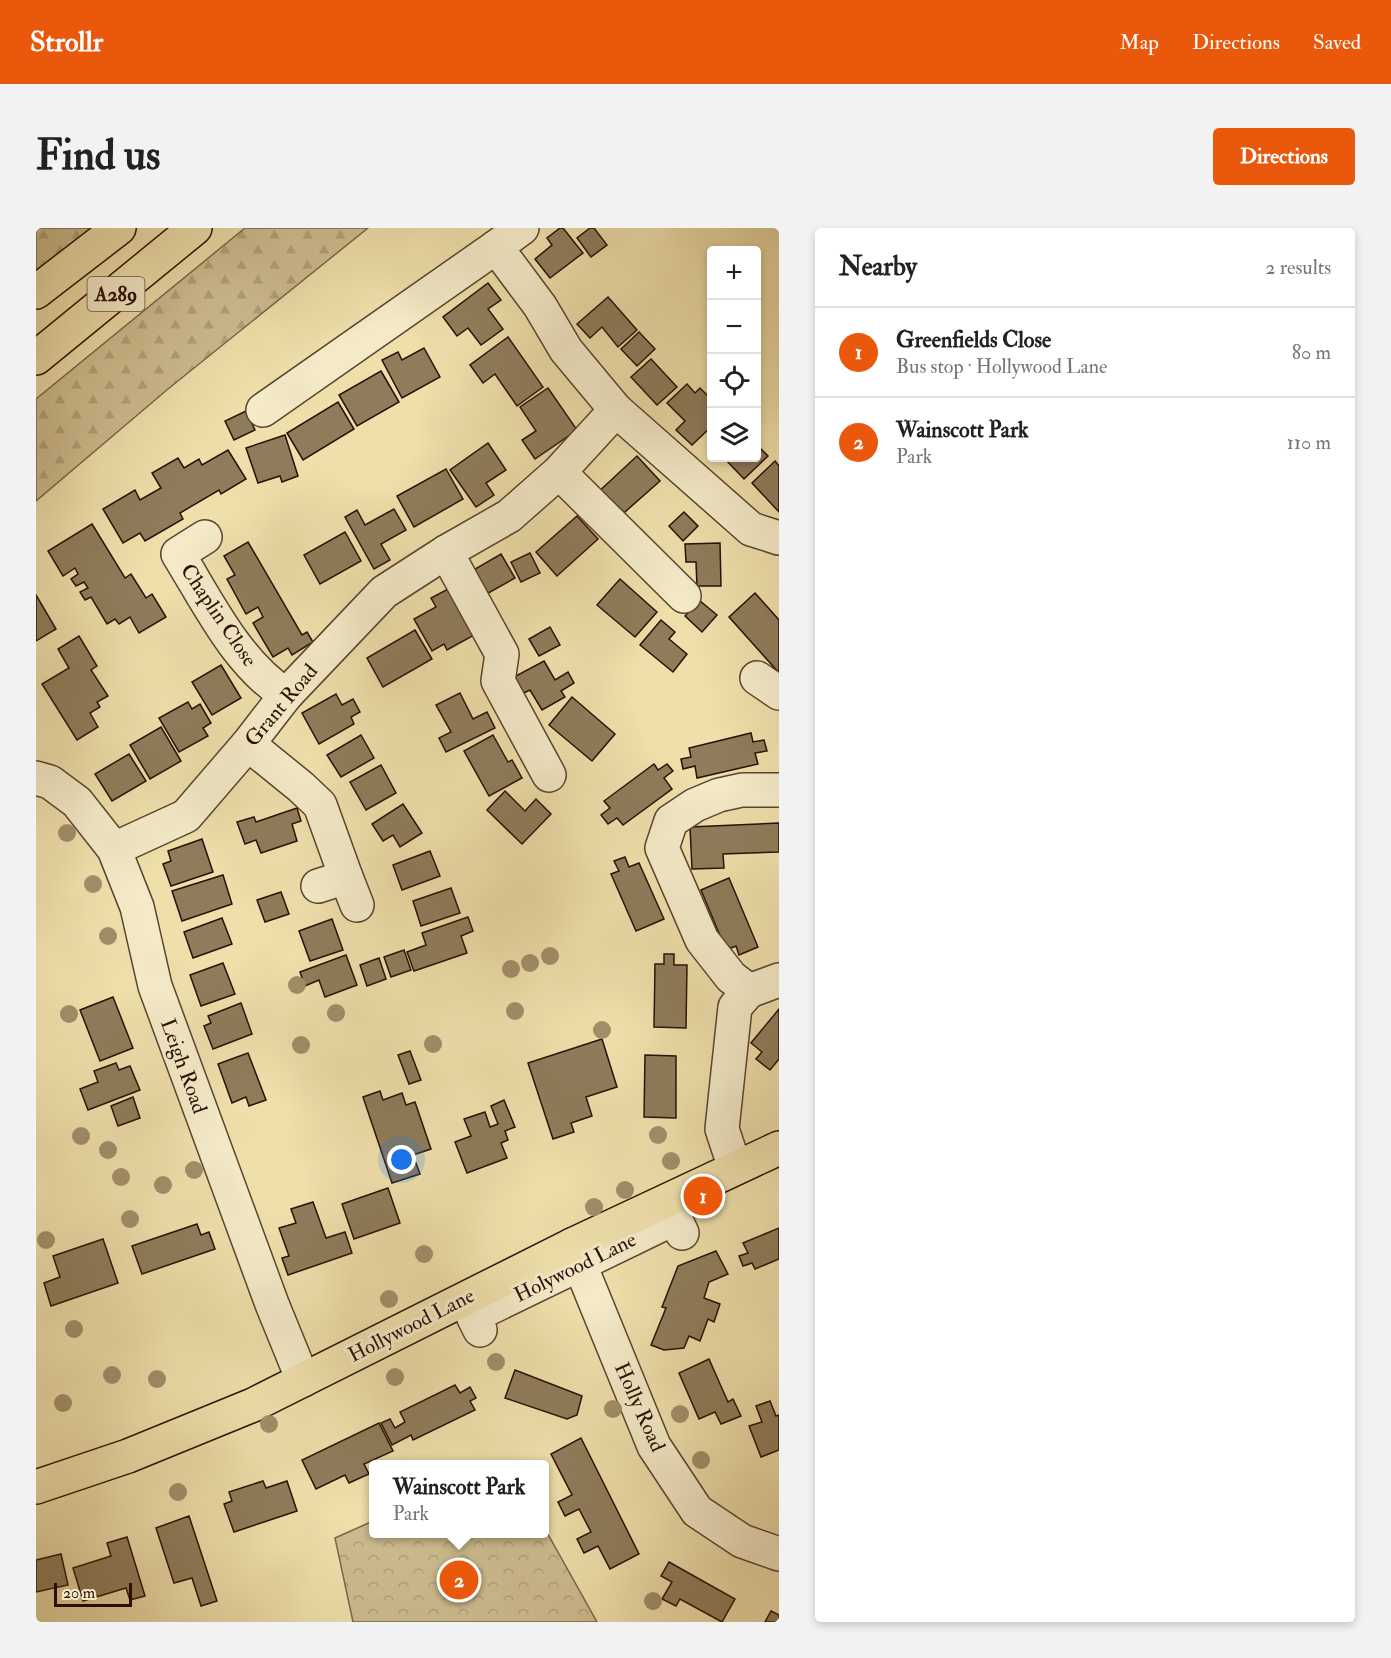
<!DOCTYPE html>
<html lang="en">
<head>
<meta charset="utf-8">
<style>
  :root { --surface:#fff; --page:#f2f2f2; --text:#222; --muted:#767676; --line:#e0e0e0; --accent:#ea580c }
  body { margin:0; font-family:"IM FELL Double Pica",serif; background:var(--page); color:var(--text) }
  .controls { position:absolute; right:18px; top:18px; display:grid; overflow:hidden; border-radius:6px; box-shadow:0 3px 9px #0003 }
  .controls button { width:54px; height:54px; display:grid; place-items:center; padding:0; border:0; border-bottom:2px solid var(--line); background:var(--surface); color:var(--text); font:30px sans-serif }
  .scale { position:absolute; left:18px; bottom:15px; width:78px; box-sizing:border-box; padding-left:6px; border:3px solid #291005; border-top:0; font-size:16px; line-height:21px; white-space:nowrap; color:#291005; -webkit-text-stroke:4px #f4eac8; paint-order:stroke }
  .you { position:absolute; left:366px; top:932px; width:21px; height:21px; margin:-15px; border:4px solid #fff; border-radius:50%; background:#1a73e8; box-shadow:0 0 0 9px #1a73e833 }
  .badge { display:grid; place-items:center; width:39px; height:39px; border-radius:50%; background:var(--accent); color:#fff; font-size:20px; font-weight:700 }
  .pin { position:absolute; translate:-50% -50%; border:3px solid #fff; box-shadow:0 2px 6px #0006 }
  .popup { position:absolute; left:333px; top:1232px; width:180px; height:78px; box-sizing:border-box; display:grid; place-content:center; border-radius:6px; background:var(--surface); filter:drop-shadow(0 2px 4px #0005); font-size:20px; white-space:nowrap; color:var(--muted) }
  .popup b { font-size:22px; color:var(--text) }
  .popup::after { content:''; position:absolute; left:50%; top:100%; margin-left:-12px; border:12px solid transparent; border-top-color:var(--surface) }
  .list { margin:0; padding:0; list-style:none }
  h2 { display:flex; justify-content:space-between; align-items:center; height:78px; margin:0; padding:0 24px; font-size:26px }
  h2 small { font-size:20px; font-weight:400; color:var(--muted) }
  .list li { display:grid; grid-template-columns:39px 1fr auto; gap:18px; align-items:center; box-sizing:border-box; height:90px; padding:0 24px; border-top:2px solid var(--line) }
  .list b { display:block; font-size:22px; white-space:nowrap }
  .list p { margin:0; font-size:20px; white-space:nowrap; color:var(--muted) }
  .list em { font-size:20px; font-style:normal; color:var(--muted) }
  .icon { flex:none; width:33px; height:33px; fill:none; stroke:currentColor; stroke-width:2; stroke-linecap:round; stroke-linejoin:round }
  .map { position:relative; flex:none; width:743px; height:1394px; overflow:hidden; border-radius:6px }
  header { display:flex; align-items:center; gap:36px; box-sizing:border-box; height:84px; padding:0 30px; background:var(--accent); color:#fff }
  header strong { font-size:28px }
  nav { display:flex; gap:33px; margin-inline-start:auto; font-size:21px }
  .intro { display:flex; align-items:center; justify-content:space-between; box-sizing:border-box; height:144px; padding:0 36px }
  h1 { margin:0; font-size:42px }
  .button { padding:15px 27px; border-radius:6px; background:var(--accent); color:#fff; font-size:21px; font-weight:700 }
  main { display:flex; gap:36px; padding:0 36px }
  aside { flex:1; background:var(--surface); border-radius:6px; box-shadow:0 3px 9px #0003 }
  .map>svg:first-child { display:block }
  .forest { fill:url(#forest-firs); stroke:#7b664a; stroke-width:1.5 }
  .park { fill:url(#park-crowns); stroke:#7b664a; stroke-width:1.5 }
  .building { fill:#8f7c5b; stroke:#291005; stroke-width:1.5 }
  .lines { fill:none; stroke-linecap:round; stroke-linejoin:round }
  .minor-casing { stroke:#5a442e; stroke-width:36 }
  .major-casing { stroke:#291005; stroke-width:36 }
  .minor { stroke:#f4eac8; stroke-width:33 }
  .major { stroke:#eedfab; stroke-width:33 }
  .tree { fill:#a18e6a }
  .labels { text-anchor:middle; stroke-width:6; stroke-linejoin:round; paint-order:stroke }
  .shield { fill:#f4eac8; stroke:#665140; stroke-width:1.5 }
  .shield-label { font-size:20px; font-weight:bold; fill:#291005 }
  .street-label { font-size:21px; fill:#291005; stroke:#f4eac8 }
</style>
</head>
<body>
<header>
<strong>Strollr</strong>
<nav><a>Map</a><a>Directions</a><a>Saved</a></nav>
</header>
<div class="intro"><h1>Find us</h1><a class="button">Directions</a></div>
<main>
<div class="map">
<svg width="743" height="1394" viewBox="0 0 743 1394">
  <defs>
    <pattern id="forest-firs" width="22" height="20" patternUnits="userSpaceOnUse" patternTransform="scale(1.5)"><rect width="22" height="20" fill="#cdbc8f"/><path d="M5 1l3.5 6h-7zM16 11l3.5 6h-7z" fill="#b0a17a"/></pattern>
    <pattern id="park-crowns" width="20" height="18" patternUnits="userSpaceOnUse" patternTransform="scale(1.5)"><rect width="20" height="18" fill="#cdbc8f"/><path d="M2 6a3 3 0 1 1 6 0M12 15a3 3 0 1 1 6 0" fill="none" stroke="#b0a17a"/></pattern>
  </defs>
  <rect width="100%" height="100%" fill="#eedfab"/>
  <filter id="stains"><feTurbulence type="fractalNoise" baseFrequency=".00333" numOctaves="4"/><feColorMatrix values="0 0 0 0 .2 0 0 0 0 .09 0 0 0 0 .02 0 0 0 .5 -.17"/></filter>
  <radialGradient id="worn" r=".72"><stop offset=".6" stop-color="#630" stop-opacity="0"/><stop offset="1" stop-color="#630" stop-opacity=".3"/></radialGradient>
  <g class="forest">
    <polygon points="0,0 63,0 0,50"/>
    <polygon points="209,0 332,0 132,161 0,273 0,171"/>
  </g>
  <polygon class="park" points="337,1293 338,1306 508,1306 509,1301 561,1394 317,1394 299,1310"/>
  <g class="building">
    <polygon points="524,0 527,0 547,25 514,50 499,31 516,17 511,10"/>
    <polygon points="554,0 558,0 571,17 555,29 541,10"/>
    <polygon points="452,55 465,72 452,81 467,101 445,117 432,100 421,108 407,89"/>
    <polygon points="572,69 601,102 582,119 566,99 554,110 541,96"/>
    <polygon points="603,104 619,121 601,138 585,121"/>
    <polygon points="472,109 507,159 481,178 459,146 447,155 434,137"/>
    <polygon points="388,120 404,149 366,170 346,132 362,124 366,132"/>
    <polygon points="615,131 641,159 621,177 595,149"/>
    <polygon points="345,143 363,174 321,198 303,167"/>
    <polygon points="651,156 659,165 664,160 676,172 676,198 656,217 640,202 649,193 631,175"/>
    <polygon points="512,160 541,202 499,231 486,212 500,203 484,179"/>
    <polygon points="302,174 318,201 267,232 251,205"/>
    <polygon points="210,183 219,202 198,212 189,193"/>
    <polygon points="249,207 262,248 246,254 244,248 222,255 210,220"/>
    <polygon points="452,215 470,242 450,255 458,267 440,279 414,242"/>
    <polygon points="720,216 732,228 708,251 688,230 720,230"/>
    <polygon points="192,222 210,251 185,266 183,262 144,285 147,291 109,313 104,305 87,315 67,281 99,262 104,272 125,260 116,245 142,230 148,240 163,231 166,237"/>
    <polygon points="601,228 624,253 581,291 559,267"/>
    <polygon points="739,233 743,238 743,284 716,255"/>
    <polygon points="410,241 427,271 378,299 361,268"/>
    <polygon points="358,281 370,302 345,316 354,332 338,341 309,289 321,282 329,297"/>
    <polygon points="648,284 662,298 647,313 633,298"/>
    <polygon points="541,288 562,311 521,348 500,324"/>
    <polygon points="56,296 89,350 95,346 110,370 116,366 130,389 103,405 94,389 83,396 79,391 71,396 55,369 49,372 44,364 52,360 48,354 40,358 35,351 42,346 39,340 27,348 12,323"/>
    <polygon points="309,304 325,333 284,356 268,327"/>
    <polygon points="212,314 266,407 271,404 277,414 256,427 252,420 237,429 217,395 227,389 222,379 210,386 191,351 199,347 188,328"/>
    <polygon points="684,315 685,358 661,358 660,334 650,334 649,316"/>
    <polygon points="494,325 504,345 485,354 475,334"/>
    <polygon points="465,326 479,350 447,368 434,344"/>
    <polygon points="584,351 621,384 599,409 561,377"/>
    <polygon points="414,360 440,406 411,422 408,416 396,423 378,391 400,379 395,370"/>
    <polygon points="719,365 743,392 743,445 693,389"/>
    <polygon points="0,367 20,401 0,413"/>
    <polygon points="663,372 681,387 666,404 649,388"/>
    <polygon points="625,392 639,404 633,411 651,426 637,444 604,417"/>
    <polygon points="514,399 524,417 503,428 493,411"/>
    <polygon points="379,402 396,431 347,459 331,430"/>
    <polygon points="43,408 61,438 55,442 72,468 61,474 64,479 54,485 62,499 41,512 6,456 33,440 22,421"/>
    <polygon points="508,433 519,452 532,444 538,455 525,463 529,469 506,482 494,462 488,465 478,449"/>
    <polygon points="185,437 205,470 176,487 156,454"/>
    <polygon points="424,465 437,491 451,484 459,500 410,524 403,510 415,504 400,477"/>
    <polygon points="300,466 306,477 317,471 324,484 315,489 318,496 283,516 266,485"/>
    <polygon points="536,469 579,506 556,533 513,497"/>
    <polygon points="152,474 156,481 164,476 175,495 167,500 172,508 143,524 123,490"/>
    <polygon points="125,499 145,533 114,551 94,517"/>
    <polygon points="715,505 717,514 728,512 731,523 719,525 722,536 661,550 659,538 647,541 645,531 655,529 653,520"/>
    <polygon points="325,507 338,530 305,549 291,527"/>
    <polygon points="457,507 472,534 476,532 486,550 453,568 428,523"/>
    <polygon points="93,526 110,553 76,573 59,546"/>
    <polygon points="618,536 622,542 631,536 637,543 628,550 636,561 587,597 581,590 572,596 565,587 574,580 568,573"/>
    <polygon points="345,537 360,565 330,582 314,554"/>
    <polygon points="469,563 489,583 500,571 515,586 486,616 451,582"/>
    <polygon points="367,576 386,605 364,619 357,607 347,613 336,596"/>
    <polygon points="261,580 265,593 256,596 261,613 225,625 220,612 209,616 201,594 218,589 220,594"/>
    <polygon points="743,595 743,624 687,626 688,640 656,641 654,599"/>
    <polygon points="166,611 177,644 135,658 127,636 135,633 132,623"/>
    <polygon points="394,623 404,648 366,662 357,637"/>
    <polygon points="589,629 593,639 603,635 628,691 600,703 575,646 583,643 578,633"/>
    <polygon points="187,647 196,676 146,693 136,663"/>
    <polygon points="693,650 722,719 703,727 700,718 690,722 665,662"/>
    <polygon points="415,660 424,685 385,698 377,673"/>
    <polygon points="245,664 253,686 229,694 221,672"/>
    <polygon points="432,689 437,703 425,708 431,725 378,743 371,724 390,717 386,705"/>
    <polygon points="186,690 196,716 157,730 148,704"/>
    <polygon points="296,691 307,722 274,733 263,703"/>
    <polygon points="368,722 375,742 355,749 348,729"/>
    <polygon points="628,726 638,726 638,737 651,737 650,800 618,799 619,736 628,736"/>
    <polygon points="310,727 321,757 289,769 283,752 269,758 264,744"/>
    <polygon points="343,730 350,751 331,758 324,737"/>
    <polygon points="187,735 199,766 165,778 154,747"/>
    <polygon points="77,769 97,820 64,833 44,782"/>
    <polygon points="205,775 216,806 177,821 168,798 175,795 172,788"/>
    <polygon points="743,781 743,831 734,842 720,831 726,824 715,815"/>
    <polygon points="566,811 581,859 550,869 556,888 535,895 538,904 517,911 492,835"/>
    <polygon points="374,823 385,852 373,856 362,827"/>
    <polygon points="212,825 230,872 213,878 210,869 196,875 182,836"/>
    <polygon points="609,827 640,828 640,890 608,889"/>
    <polygon points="80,835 83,842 94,838 104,862 52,882 44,861 62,854 58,843"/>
    <polygon points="344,863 347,872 366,865 370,877 379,874 395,921 377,927 384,946 356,955 327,869"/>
    <polygon points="97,869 104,890 82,898 75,878"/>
    <polygon points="468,872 479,899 469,903 472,912 465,915 471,930 431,945 419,914 435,908 428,891 449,884 454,899 462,896 455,878"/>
    <polygon points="352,960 364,995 318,1011 306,976"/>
    <polygon points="277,974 290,1010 309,1004 316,1025 252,1047 246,1030 253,1028 243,1000 260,995 255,981"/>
    <polygon points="161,996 165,1007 173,1004 179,1021 106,1046 96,1018"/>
    <polygon points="743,1000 743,1031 719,1041 716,1035 707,1038 703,1028 712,1025 707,1015"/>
    <polygon points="67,1011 82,1055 15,1078 8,1055 24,1049 17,1028"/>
    <polygon points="680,1023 692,1046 673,1054 668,1070 684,1076 678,1094 672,1091 664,1113 653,1108 648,1120 628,1122 615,1117 630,1080 626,1079 642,1038"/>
    <polygon points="673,1131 692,1174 697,1171 705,1188 685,1196 679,1184 663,1191 643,1145"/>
    <polygon points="479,1142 546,1168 541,1187 531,1191 469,1170"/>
    <polygon points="419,1157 424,1165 434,1159 440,1170 434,1173 439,1182 377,1212 375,1207 356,1217 345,1195 354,1191 359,1200 369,1194 364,1184"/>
    <polygon points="734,1173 740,1188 743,1187 743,1222 725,1229 713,1198 726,1194 720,1178"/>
    <polygon points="343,1195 357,1223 328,1236 333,1246 313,1255 309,1247 280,1261 266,1232"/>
    <polygon points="545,1210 603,1326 574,1341 562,1318 548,1325 541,1311 555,1304 543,1281 529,1288 522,1274 536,1267 515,1226"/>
    <polygon points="227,1253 230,1260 251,1253 261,1283 198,1304 188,1276 196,1273 193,1264"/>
    <polygon points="153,1288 181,1373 165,1378 156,1350 138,1355 120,1300"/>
    <polygon points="91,1309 109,1368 94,1372 90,1360 47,1373 37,1340 75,1328 71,1315"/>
    <polygon points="25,1326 32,1357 0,1364 0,1332"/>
    <polygon points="633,1334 699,1371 686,1394 644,1371 640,1378 626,1371 636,1354 625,1348"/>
    <polygon points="735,1383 743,1387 743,1394 729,1394"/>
  </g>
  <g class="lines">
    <defs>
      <g id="minor">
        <polyline points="227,182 460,19"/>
        <polyline points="580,182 715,301 743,310"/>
        <polyline points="523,244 648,368"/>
        <path d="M169,309L142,326C173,376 200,434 250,467"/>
        <polyline points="410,324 466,426 462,453 513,547"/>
        <polyline points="721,450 743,465"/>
        <polyline points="212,516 265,559 284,577 310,649 282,658"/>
        <polyline points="0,550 14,554 41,574 78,621 101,679 119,758 236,1076 267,1152"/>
        <polyline points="78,621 150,588 212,516 250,467 348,364 410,324 473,288 523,244 580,182 530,122 504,78 460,19 486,0"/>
        <polyline points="310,649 321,677"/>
        <polyline points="713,763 743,752"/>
        <polyline points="699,940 686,901 699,779 713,763 695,749 666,712 626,620 635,593 659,577 683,567 706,562 743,562"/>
        <polyline points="536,1017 618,1218 661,1283 706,1313 743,1326"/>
        <polyline points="444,1102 437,1088 639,990 646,1005"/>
      </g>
      <g id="major">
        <polyline points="0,64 83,0"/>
        <polyline points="0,130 159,0"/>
        <polyline points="0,1259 92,1228 217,1177 536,1017 743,920"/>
      </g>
    </defs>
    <use href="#minor" class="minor-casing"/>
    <use href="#major" class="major-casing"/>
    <use href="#minor" class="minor"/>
    <use href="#major" class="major"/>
  </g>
  <g class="tree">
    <circle cx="31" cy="605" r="9"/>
    <circle cx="57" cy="656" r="9"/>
    <circle cx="72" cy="708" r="9"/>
    <circle cx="514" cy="728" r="9"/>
    <circle cx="494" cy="735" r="9"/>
    <circle cx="475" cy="741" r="9"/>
    <circle cx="261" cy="757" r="9"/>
    <circle cx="479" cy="783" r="9"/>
    <circle cx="300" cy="785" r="9"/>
    <circle cx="33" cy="786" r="9"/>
    <circle cx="566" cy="802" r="9"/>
    <circle cx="397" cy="816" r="9"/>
    <circle cx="265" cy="817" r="9"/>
    <circle cx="622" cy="907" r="9"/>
    <circle cx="45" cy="908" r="9"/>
    <circle cx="72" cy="922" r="9"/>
    <circle cx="635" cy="933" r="9"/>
    <circle cx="158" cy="942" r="9"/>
    <circle cx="85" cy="949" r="9"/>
    <circle cx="127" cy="957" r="9"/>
    <circle cx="589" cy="962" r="9"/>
    <circle cx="558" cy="979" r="9"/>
    <circle cx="94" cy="991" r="9"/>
    <circle cx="10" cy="1012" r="9"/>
    <circle cx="388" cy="1026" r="9"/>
    <circle cx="353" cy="1071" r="9"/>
    <circle cx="38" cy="1101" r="9"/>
    <circle cx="460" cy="1134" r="9"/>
    <circle cx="76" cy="1147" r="9"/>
    <circle cx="359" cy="1149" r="9"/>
    <circle cx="121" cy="1151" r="9"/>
    <circle cx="27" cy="1175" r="9"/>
    <circle cx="577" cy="1181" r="9"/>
    <circle cx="644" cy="1186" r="9"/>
    <circle cx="233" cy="1196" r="9"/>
    <circle cx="665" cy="1232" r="9"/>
    <circle cx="142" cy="1264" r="9"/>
    <circle cx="617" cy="1373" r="9"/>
  </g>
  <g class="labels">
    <rect class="shield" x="51.5" y="49" width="57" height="34" rx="4.5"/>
    <g class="shield-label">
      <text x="80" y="73">A289</text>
    </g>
    <g class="street-label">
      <text transform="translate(183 387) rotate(56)" y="7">Chaplin Close</text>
      <text transform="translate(245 477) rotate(-50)" y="7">Grant Road</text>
      <text transform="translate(148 838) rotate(70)" y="7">Leigh Road</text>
      <text transform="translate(539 1039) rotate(-26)" y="7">Holywood Lane</text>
      <text transform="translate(375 1097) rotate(-27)" y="7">Hollywood Lane</text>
      <text transform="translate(604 1179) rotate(66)" y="7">Holly Road</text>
    </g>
  </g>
  <rect width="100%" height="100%" filter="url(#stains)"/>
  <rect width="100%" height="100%" fill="url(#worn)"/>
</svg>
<div class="controls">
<button>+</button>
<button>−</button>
<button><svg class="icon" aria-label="locate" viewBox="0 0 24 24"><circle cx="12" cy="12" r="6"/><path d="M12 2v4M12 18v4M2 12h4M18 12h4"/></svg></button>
<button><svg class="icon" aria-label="layers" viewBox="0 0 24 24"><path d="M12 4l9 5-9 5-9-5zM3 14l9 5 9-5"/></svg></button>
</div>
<div class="scale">20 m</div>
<div class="you"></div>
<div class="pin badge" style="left:667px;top:968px">1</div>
<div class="pin badge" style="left:423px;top:1352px">2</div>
<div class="popup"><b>Wainscott Park</b>Park</div>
</div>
<aside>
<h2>Nearby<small>2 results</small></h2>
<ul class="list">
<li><span class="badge">1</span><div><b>Greenfields Close</b><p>Bus stop · Hollywood Lane</p></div><em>80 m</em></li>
<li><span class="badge">2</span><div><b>Wainscott Park</b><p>Park</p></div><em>110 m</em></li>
</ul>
</aside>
</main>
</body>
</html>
